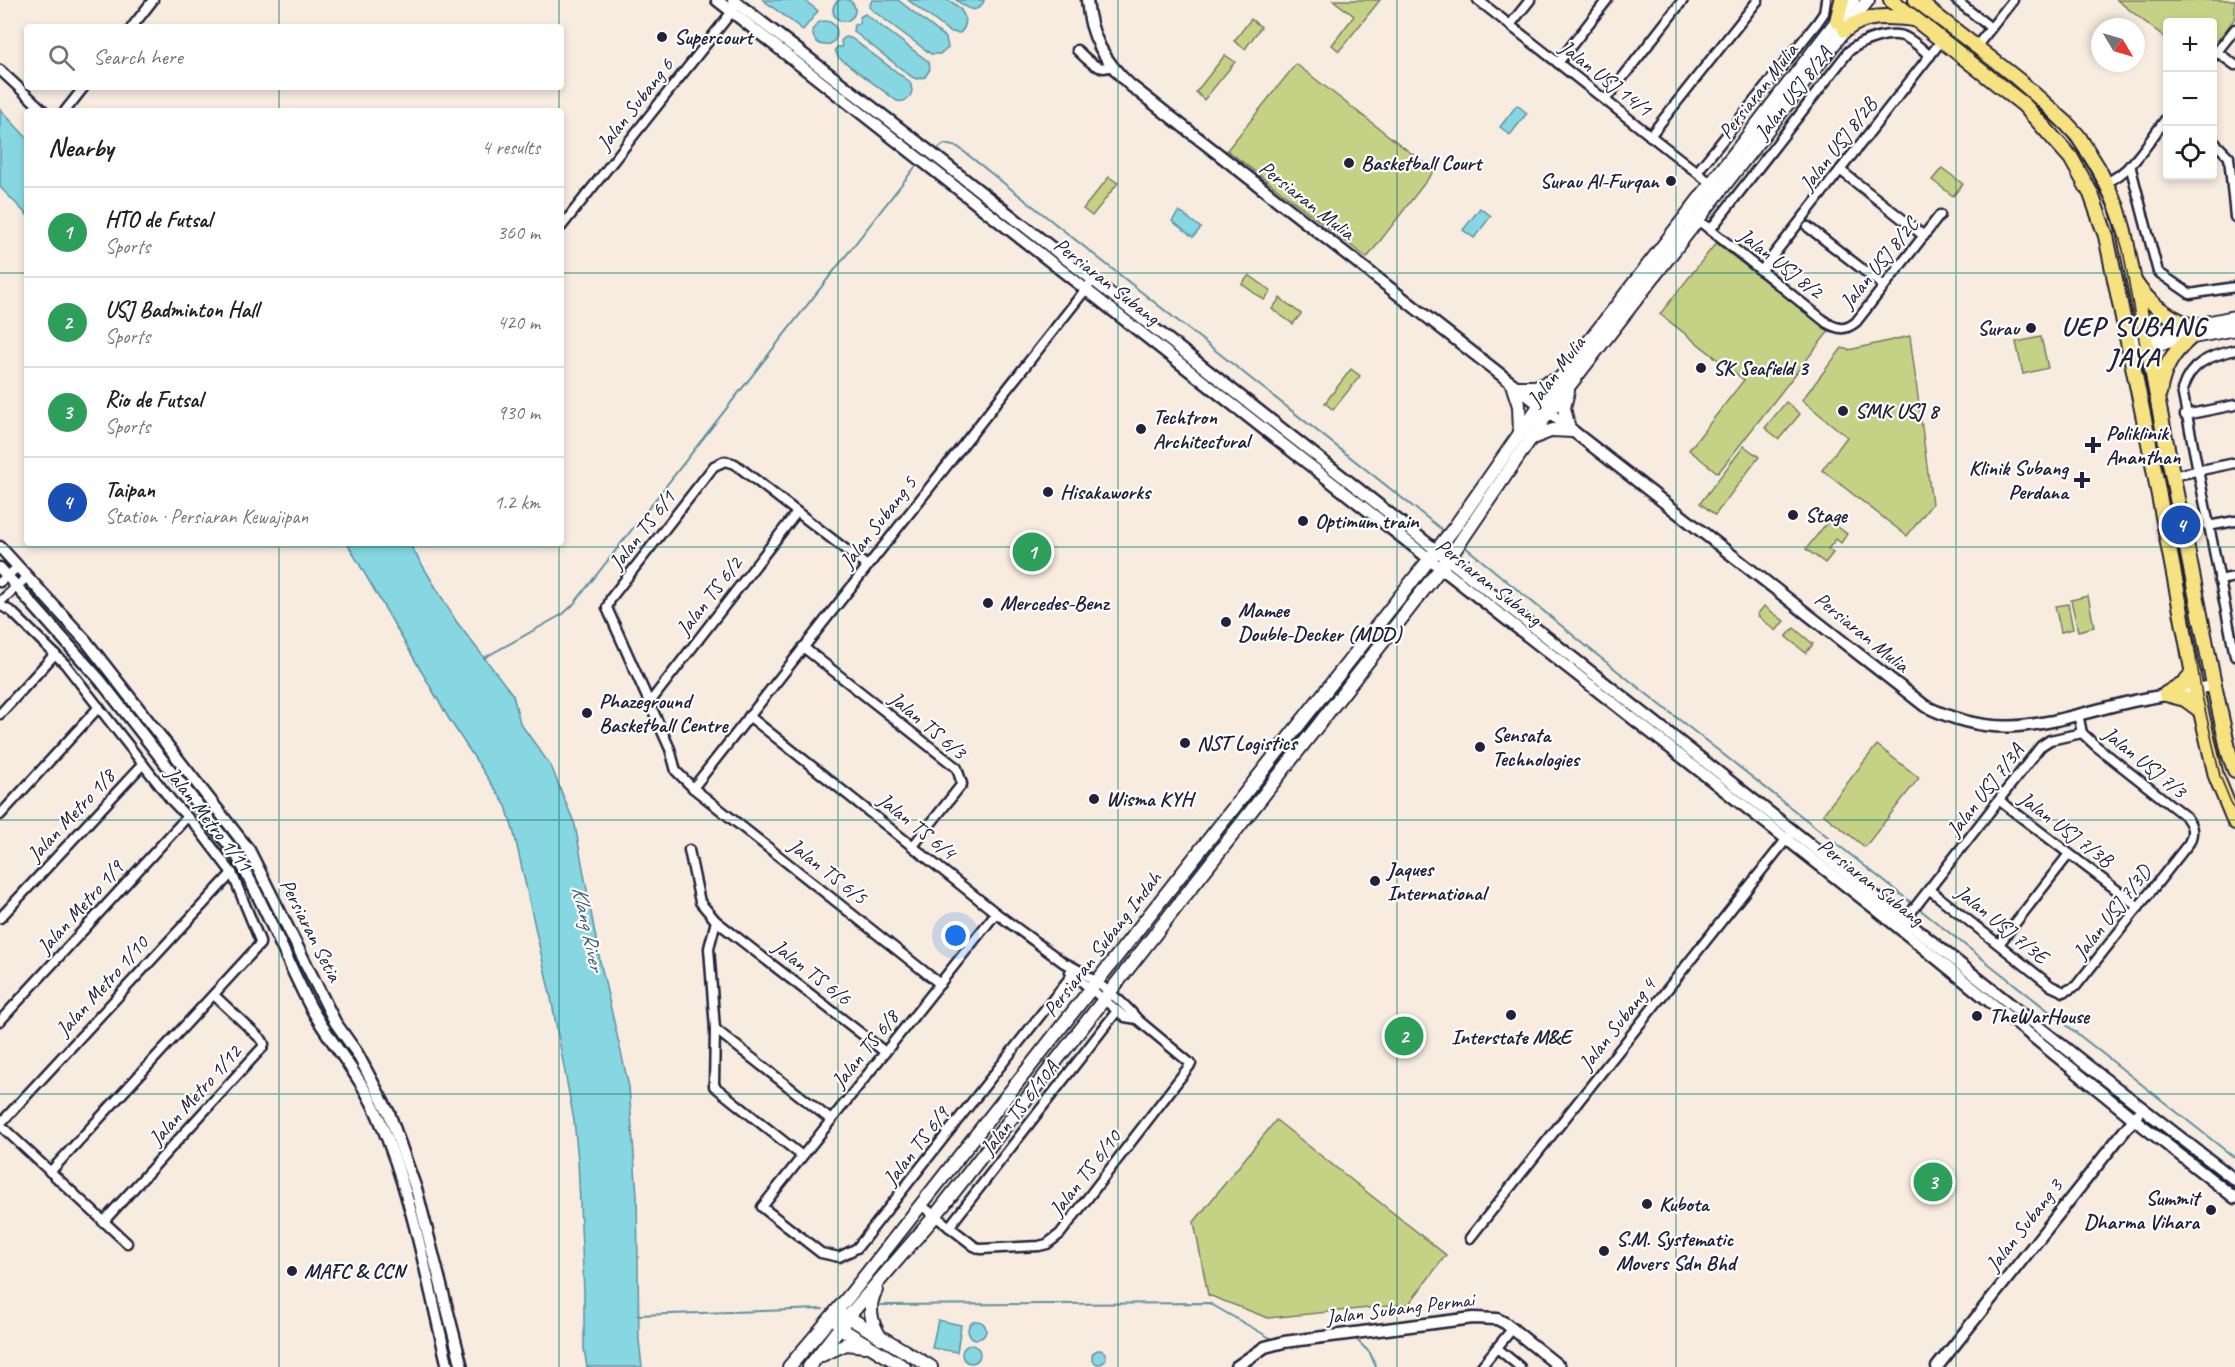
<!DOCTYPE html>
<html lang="en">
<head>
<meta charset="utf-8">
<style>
  :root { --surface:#fff; --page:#f2f2f2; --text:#202124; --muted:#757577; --line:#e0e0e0; --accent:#0b8043 }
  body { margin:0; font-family:Caveat,sans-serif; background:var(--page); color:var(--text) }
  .controls { position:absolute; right:18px; top:18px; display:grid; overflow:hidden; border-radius:6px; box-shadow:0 3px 9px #0003 }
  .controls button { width:54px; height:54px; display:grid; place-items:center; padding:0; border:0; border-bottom:2px solid var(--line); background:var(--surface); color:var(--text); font:30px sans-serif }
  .compass { position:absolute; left:2091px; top:18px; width:54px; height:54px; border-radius:50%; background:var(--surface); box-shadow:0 3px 9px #0003; rotate:128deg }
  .you { position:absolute; left:956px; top:936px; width:21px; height:21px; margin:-15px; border:4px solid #fff; border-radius:50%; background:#1a73e8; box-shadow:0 0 0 9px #1a73e833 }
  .badge { display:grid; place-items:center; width:39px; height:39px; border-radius:50%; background:var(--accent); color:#fff; font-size:20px; font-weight:700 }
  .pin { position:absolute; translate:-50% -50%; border:3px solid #fff; box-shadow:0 2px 6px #0006 }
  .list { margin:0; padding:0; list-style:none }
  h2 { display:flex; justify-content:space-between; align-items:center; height:78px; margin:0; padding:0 24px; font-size:26px }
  h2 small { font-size:20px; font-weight:400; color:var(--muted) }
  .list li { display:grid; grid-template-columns:39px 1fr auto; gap:18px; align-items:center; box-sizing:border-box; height:90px; padding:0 24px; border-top:2px solid var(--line) }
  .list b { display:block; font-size:22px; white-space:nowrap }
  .list p { margin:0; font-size:20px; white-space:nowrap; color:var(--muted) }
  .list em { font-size:20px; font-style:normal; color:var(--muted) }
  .icon { flex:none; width:33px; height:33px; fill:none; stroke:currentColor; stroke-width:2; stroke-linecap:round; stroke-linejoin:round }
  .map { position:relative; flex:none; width:2235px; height:1367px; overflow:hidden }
  .search { position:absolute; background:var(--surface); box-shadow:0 3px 9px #0003; left:24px; top:24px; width:540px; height:66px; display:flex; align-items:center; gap:15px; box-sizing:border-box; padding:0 21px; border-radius:6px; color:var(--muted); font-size:22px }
  .panel { position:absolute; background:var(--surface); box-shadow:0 3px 9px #0003; left:24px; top:108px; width:540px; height:438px; border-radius:6px }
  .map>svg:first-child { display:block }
  .green { fill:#c5d286; stroke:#747a60; stroke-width:1.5 }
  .water { fill:#86d7e2; stroke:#5e8f9f; stroke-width:1.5 }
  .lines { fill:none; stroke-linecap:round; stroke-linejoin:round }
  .stream { stroke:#5e8f9f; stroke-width:2 }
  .minor-casing { stroke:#22223b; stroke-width:13 }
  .tertiary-casing { stroke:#22223b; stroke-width:15 }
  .secondary-casing { stroke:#22223b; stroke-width:16 }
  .primary-casing { stroke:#22223b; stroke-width:18 }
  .minor { stroke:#fff; stroke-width:8 }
  .tertiary { stroke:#fff; stroke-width:10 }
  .secondary { stroke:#fff; stroke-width:12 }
  .primary { stroke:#f7e281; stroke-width:14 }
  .tram { stroke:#22223b; stroke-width:1.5 }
  .grid { fill:none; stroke:#0f766e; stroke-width:1.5; stroke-opacity:0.55 }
  .poi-dot { fill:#22223b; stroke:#fff; stroke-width:2 }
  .labels { text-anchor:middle; stroke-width:4.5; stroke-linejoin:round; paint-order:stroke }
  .poi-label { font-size:21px; font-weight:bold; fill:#22223b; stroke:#fff; text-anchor:start }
  .street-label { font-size:21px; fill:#22223b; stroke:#fff }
  .water-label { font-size:22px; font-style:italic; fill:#456175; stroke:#fff }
  .district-label { font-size:27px; font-weight:bold; letter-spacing:1.5px; fill:#22223b; stroke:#fff }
</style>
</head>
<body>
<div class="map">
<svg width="2235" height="1367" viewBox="0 0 2235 1367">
  <rect width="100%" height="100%" fill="#f8ece0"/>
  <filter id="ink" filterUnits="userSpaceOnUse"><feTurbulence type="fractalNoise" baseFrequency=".0167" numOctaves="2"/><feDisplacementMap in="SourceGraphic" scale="12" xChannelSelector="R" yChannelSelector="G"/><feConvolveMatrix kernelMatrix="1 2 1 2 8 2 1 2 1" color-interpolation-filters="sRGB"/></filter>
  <g filter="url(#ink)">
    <g class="green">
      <polygon points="1333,0 1380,0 1339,51 1332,45 1354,16"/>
      <polygon points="2117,0 2235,0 2235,18 2213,47 2212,22 2168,22 2167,39"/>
      <polygon points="1251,19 1261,27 1245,49 1234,41"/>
      <polygon points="1225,55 1235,62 1204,100 1196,92"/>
      <polygon points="1296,64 1434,171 1367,258 1227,150"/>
      <polygon points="1942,168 1963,184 1953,196 1932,180"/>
      <polygon points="1109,177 1118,183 1092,216 1083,209"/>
      <polygon points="1716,243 1829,331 1718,473 1689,450 1744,380 1660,314"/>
      <polygon points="1249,275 1271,291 1264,300 1242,284"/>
      <polygon points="1280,298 1301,314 1293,324 1272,309"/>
      <polygon points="1910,336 1932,504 1907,536 1822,470 1847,437 1802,400 1842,348 1849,350"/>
      <polygon points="2041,337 2048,368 2023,374 2016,342"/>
      <polygon points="1351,369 1360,376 1333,410 1325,403"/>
      <polygon points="1786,402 1800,414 1779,439 1765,428"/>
      <polygon points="1744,446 1759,457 1715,515 1700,503"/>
      <polygon points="1829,520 1847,534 1841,543 1836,539 1828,549 1833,553 1825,563 1806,549"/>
      <polygon points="2088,596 2094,627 2078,631 2071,600"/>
      <polygon points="2068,604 2073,629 2061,632 2055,606"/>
      <polygon points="1764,606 1784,621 1776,631 1757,615"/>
      <polygon points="1794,628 1813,644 1806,653 1786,637"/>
      <polygon points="1877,745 1919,778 1865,847 1823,814"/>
      <polygon points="1276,1120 1446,1255 1409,1304 1268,1318 1208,1295 1194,1222"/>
    </g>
    <g class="water">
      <circle cx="844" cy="10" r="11"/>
      <polygon points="763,0 804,0 818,11 803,30"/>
      <polygon points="872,0 898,0 946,38 948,48 940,54 931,54 872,10 869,7"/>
      <path d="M908,0C917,0 939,0 947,0C960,5 973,21 960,33L950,32Z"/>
      <path d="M956,0H984V1C977,16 967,8 956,0Z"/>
      <polygon points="865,14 929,62 930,69 925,77 917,79 912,77 853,31 854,25 860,23 860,17"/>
      <circle cx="825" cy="33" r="12"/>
      <path d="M845,37L851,38L910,82L912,90C911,98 905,103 897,101L838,57L835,50L837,47H842L841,41Z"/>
      <polygon points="1517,105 1527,113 1510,135 1500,127"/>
      <polygon points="0,109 27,138 27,215 0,187"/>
      <polygon points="1480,208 1491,216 1474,238 1463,230"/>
      <polygon points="1179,211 1201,228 1193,237 1172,221"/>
      <polygon points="347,543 409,543 456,621 513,695 520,723 551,766 575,825 600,961 629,1087 637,1195 639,1340 642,1367 587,1367 584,1349 584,1292 578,1160 574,1120 552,1003 515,837 506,806 449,719"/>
      <polygon points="938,1320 961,1325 957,1352 932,1348"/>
      <circle cx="977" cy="1330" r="9"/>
      <circle cx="971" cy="1354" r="9"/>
      <circle cx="1099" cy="1357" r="7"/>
    </g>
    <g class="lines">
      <g class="stream">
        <polyline points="934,152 944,144 958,147 1445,532"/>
        <polyline points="1464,546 1596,654 2235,1158"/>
        <polyline points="484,658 563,614 573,605 919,162"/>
        <polyline points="881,1305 1209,1303 1272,1339"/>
        <polyline points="637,1315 823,1309"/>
        <polyline points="1352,1339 1355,1338 1370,1353 1376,1367"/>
      </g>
      <defs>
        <g id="minor">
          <polyline points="1478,0 1713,185"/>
          <polyline points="1956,0 1991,28"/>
          <polyline points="1510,25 1530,0"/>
          <polyline points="132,27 153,0"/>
          <polyline points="1976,47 2013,0"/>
          <path d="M1077,50C1087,59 1098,73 1111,66"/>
          <polyline points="2217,52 2235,65"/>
          <polyline points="2212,58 2235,29"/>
          <polyline points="1558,63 1607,0"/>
          <polyline points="0,70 44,111"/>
          <polyline points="1605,100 1683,0"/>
          <polyline points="65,111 84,87"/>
          <polyline points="1650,136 1758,0"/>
          <polyline points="2212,140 2229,157 2235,217"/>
          <polyline points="2130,165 2158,272 2190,294 2235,287"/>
          <polyline points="1840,170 1924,236"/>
          <polyline points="1697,172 1817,23 1824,13 1826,0"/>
          <path d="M2105,183C2133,172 2150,139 2168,116"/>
          <path d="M1698,220L1827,323C1838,329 1845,331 1856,322L1940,215"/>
          <polyline points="561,227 734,9"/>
          <polyline points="1808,227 1884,286"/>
          <path d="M1710,230L1849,51C1861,41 1892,29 1907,38C1915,42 1923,50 1930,56"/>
          <polyline points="1761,271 1942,40"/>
          <path d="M2235,350C2209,356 2190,363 2182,390L2235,656"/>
          <polyline points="2185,415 2235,405"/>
          <polyline points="2172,476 2235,463"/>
          <polyline points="2208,526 2235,521"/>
          <polyline points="867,566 735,464 725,461 714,466 611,598 607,608 670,749 676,771 693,788 940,984"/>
          <polyline points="2219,580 2235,577"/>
          <polyline points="0,582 18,567"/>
          <polyline points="0,602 27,577"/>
          <polyline points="0,605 12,612 65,664 171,800 196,826 232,873 260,941 260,944 50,1172"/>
          <polyline points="803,647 957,768 962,784 913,846"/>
          <polyline points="650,702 797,512"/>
          <polyline points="0,714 55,654"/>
          <path d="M749,716L996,913L1064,963C1084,970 1124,1002 1137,1019L1191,1064L1060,1234L1047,1244L1039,1246L981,1249L974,1246L921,1205"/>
          <polyline points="693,788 1093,280"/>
          <polyline points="2000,801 2139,907"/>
          <polyline points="0,815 99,707"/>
          <polyline points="689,850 700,902 716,921 709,948 715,1029 714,1086 802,1156"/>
          <path d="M1930,890L2051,986L2064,992L2076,986L2189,843C2194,833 2193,826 2186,817L2096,746L2082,733L2078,714"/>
          <polyline points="996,913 762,1207 821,1253 839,1257 857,1248 1072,975"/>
          <polyline points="0,918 143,764"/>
          <polyline points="716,921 885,1052"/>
          <polyline points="1913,927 1910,918 1912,911 2041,746 2050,740 2082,733"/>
          <polyline points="1999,944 2069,854"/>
          <polyline points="1070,972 1125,1017 1137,1019"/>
          <polyline points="0,1021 187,817"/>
          <polyline points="715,1029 831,1120"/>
          <polyline points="0,1124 232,873"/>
          <polyline points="0,1125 127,1243"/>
          <polyline points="103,1222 262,1048 264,1044 262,1040 214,995"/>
          <polyline points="949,1227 1117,1011"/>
          <polyline points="1470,1238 1789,836"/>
          <polyline points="1497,1348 1520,1367"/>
          <polyline points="1481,1367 1513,1328"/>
        </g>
        <g id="tertiary">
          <polyline points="717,0 1877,910 2134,1119 2235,1198"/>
          <polyline points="733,0 916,141 1793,831 2083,1062 2235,1180"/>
          <path d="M1087,0C1090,36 1104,61 1130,85L1925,706C2002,744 2048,721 2125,703C2154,696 2185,693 2214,685"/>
          <polyline points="0,547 86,641 249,850 335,1022 357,1053 389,1113 417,1192 462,1367"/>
          <path d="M0,568L100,680L236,854L245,871C269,915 287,961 310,1006C331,1044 362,1077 379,1118C413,1198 428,1283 448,1367"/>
          <polyline points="1236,1367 1265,1347 1284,1342 1473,1318 1497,1319 1505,1323 1560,1367"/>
          <polyline points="1937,1367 2137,1115"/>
        </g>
        <g id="secondary">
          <polyline points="2128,339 2235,317"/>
          <polyline points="2130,349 2235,329"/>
          <polyline points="1512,384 1519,406 1520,433"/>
          <polyline points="1515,387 1535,387 1561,378"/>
          <polyline points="1568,391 1564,408 1569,429"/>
          <polyline points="1530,439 1553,430 1572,431"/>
          <path d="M876,1290C867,1306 871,1323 881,1338"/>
          <polyline points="842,1316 848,1317 931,1367"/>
          <polyline points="837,1321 840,1328 904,1367"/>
          <polyline points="822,1355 846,1344 865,1346"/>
          <polyline points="789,1367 850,1295 1454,528 1539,406 1853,0"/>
          <polyline points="809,1367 848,1317 935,1216 1454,551 1548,413 1868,0"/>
        </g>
        <g id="primary">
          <polyline points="1891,0 2024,105 2071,158 2091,194 2106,236 2149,443 2196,690 2216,776 2235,822"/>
          <polyline points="1916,0 2018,80 2066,123 2078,136 2098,168 2117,207 2124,231 2214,685 2229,753 2235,770"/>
          <polyline points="1837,21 1842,0"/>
          <path d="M1845,30C1865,14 1889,16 1914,19"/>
          <path d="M2136,284C2149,304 2168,317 2191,326"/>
          <path d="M2159,393C2163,369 2172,353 2191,337"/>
          <polyline points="2166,694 2185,699 2200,710"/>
          <polyline points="2166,694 2184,683 2193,673"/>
        </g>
      </defs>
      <use href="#minor" class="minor-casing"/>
      <use href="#tertiary" class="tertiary-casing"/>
      <use href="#secondary" class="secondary-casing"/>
      <use href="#primary" class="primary-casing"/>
      <use href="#minor" class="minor"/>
      <use href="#tertiary" class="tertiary"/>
      <use href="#secondary" class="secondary"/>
      <use href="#primary" class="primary"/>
      <path class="tram" d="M1904,0C1958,43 2020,84 2066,135C2094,168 2112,209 2123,250L2158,447L2182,568L2202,696L2220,776L2235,812"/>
    </g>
  </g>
  <path class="grid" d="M279,0V27M559,0V27M838,0V1367M1118,0V1367M1397,0V1367M1676,0V1367M1956,0V1367M279,87V111M559,87V111M0,273H27M561,273H2235M279,543V1367M559,543V1367M0,547H2235M0,820H2235M0,1094H2235"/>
  <g class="poi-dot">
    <circle cx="662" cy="37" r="6"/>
    <circle cx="1349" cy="163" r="6"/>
    <circle cx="1671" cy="181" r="6"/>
    <circle cx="2031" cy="328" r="6"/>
    <circle cx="1701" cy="368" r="6"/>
    <circle cx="1843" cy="411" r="6"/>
    <circle cx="1141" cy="429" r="6"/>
    <path d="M2090 436h6v6h6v6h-6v6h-6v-6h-6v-6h6z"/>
    <path d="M2079 471h6v6h6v6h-6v6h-6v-6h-6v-6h6z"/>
    <circle cx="1048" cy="492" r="6"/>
    <circle cx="1793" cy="515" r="6"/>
    <circle cx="1303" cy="521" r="6"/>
    <circle cx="988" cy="603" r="6"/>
    <circle cx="1226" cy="622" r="6"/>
    <circle cx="587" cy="713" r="6"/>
    <circle cx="1185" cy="743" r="6"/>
    <circle cx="1480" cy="747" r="6"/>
    <circle cx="1094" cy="799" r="6"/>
    <circle cx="1375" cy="881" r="6"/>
    <circle cx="1511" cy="1015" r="6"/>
    <circle cx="1977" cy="1016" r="6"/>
    <circle cx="1647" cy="1204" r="6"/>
    <circle cx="2211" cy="1210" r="6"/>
    <circle cx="1604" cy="1251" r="6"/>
    <circle cx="292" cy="1271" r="6"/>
  </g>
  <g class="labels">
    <g class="poi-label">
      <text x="674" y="44">Supercourt</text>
      <text x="1361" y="170">Basketball Court</text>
      <text x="1659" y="188" text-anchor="end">Surau Al-Furqan</text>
      <text x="2019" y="335" text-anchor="end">Surau</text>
      <text x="1713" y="375">SK Seafield 3</text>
      <text x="1855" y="418">SMK USJ 8</text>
      <text x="1153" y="424">Techtron<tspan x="1153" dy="24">Architectural</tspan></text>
      <text x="2106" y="440">Poliklinik<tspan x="2106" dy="24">Ananthan</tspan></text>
      <text x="2068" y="475" text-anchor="end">Klinik Subang<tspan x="2068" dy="24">Perdana</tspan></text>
      <text x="1060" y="499">Hisakaworks</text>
      <text x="1805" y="522">Stage</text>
      <text x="1315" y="528">Optimum train</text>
      <text x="1000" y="610">Mercedes-Benz</text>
      <text x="1238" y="617">Mamee<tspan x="1238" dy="24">Double-Decker (MDD)</tspan></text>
      <text x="599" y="708">Phazeground<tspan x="599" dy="24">Basketball Centre</tspan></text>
      <text x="1492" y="742">Sensata<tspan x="1492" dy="24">Technologies</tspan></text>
      <text x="1197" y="750">NST Logistics</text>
      <text x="1106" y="806">Wisma KYH</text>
      <text x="1387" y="876">Jaques<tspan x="1387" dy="24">International</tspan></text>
      <text x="1989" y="1023">TheWarHouse</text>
      <text x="1511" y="1044" text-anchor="middle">Interstate M&amp;E</text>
      <text x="2199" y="1205" text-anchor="end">Summit<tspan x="2199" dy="24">Dharma Vihara</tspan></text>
      <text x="1659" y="1211">Kubota</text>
      <text x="1616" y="1246">S.M. Systematic<tspan x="1616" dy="24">Movers Sdn Bhd</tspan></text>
      <text x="304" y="1278">MAFC &amp; CCN</text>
    </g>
    <g class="street-label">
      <text transform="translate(1606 78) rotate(38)" y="7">Jalan USJ 14/1</text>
      <text transform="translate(1758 91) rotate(-52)" y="7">Persiaran Mulia</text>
      <text transform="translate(1793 93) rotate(-52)" y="7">Jalan USJ 8/2A</text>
      <text transform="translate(635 104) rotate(-52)" y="7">Jalan Subang 6</text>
      <text transform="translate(1838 144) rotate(-52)" y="7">Jalan USJ 8/2B</text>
      <text transform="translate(1307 200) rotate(38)" y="7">Persiaran Mulia</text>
      <text transform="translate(1781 263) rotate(38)" y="7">Jalan USJ 8/2</text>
      <text transform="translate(1879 263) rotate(-51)" y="7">Jalan USJ 8/2C</text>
      <text transform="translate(1107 281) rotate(38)" y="7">Persiaran Subang</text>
      <text transform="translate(1556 371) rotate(-53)" y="7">Jalan Mulia</text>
      <text transform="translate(878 522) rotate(-52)" y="7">Jalan Subang 5</text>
      <text transform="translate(642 530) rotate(-52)" y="7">Jalan TS 6/1</text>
      <text transform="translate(1489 582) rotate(38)" y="7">Persiaran Subang</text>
      <text transform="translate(709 596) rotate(-52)" y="7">Jalan TS 6/2</text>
      <text transform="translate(1862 632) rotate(39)" y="7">Persiaran Mulia</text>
      <text transform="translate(928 725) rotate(40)" y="7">Jalan TS 6/3</text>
      <text transform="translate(2145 762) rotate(39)" y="7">Jalan USJ 7/3</text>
      <text transform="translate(1985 790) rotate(-52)" y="7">Jalan USJ 7/3A</text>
      <text transform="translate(71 815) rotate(-47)" y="7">Jalan Metro 1/8</text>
      <text transform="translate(209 819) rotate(52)" y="7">Jalan Metro 1/11</text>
      <text transform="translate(917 826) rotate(39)" y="7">Jalan TS 6/4</text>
      <text transform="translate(2066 829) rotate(37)" y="7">Jalan USJ 7/3B</text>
      <text transform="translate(828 871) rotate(38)" y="7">Jalan TS 6/5</text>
      <text transform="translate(1871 882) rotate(38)" y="7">Persiaran Subang</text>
      <text transform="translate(80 907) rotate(-48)" y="7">Jalan Metro 1/9</text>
      <text transform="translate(2112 912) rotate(-52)" y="7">Jalan USJ 7/3D</text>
      <text transform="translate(2002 924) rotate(39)" y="7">Jalan USJ 7/3E</text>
      <text transform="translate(311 930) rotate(63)" y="7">Persiaran Setia</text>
      <text transform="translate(1102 944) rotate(-52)" y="7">Persiaran Subang Indah</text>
      <text transform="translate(812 972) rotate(38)" y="7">Jalan TS 6/6</text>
      <text transform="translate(102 986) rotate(-48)" y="7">Jalan Metro 1/10</text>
      <text transform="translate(1617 1024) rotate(-52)" y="7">Jalan Subang 4</text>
      <text transform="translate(865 1049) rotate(-51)" y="7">Jalan TS 6/8</text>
      <text transform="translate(195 1095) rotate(-48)" y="7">Jalan Metro 1/12</text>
      <text transform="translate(1019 1108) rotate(-52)" y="7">Jalan TS 6/10A</text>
      <text transform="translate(916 1146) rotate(-52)" y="7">Jalan TS 6/9</text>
      <text transform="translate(1085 1173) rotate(-52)" y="7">Jalan TS 6/10</text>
      <text transform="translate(2024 1225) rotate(-52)" y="7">Jalan Subang 3</text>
      <text transform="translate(1400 1308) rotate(-7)" y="7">Jalan Subang Permai</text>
    </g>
    <g class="water-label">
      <text transform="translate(589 928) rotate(78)" y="8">Klang River</text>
    </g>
    <g class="district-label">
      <text x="2134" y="335">UEP SUBANG<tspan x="2134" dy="31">JAYA</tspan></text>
    </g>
  </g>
</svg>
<div class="controls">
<button>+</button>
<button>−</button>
<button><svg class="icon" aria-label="locate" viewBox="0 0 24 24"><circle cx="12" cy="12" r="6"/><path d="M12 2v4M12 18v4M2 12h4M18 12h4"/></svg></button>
</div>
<svg class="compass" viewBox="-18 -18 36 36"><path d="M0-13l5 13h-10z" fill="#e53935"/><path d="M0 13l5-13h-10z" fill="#757577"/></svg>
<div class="you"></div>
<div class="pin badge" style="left:1032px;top:552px;background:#2e9e5b">1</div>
<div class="pin badge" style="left:1404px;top:1036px;background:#2e9e5b">2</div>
<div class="pin badge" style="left:1933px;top:1182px;background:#2e9e5b">3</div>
<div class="pin badge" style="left:2181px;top:525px;background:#1a4fb4">4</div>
<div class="search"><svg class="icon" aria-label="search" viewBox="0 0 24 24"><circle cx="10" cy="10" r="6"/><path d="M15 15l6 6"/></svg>Search here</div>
<section class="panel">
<h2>Nearby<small>4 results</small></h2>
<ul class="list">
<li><span class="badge" style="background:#2e9e5b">1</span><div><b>HTO de Futsal</b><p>Sports</p></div><em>360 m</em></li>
<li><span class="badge" style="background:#2e9e5b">2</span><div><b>USJ Badminton Hall</b><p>Sports</p></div><em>420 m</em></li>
<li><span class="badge" style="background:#2e9e5b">3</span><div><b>Rio de Futsal</b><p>Sports</p></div><em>930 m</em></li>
<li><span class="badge" style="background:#1a4fb4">4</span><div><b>Taipan</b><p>Station · Persiaran Kewajipan</p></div><em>1.2 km</em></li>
</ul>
</section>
</div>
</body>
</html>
